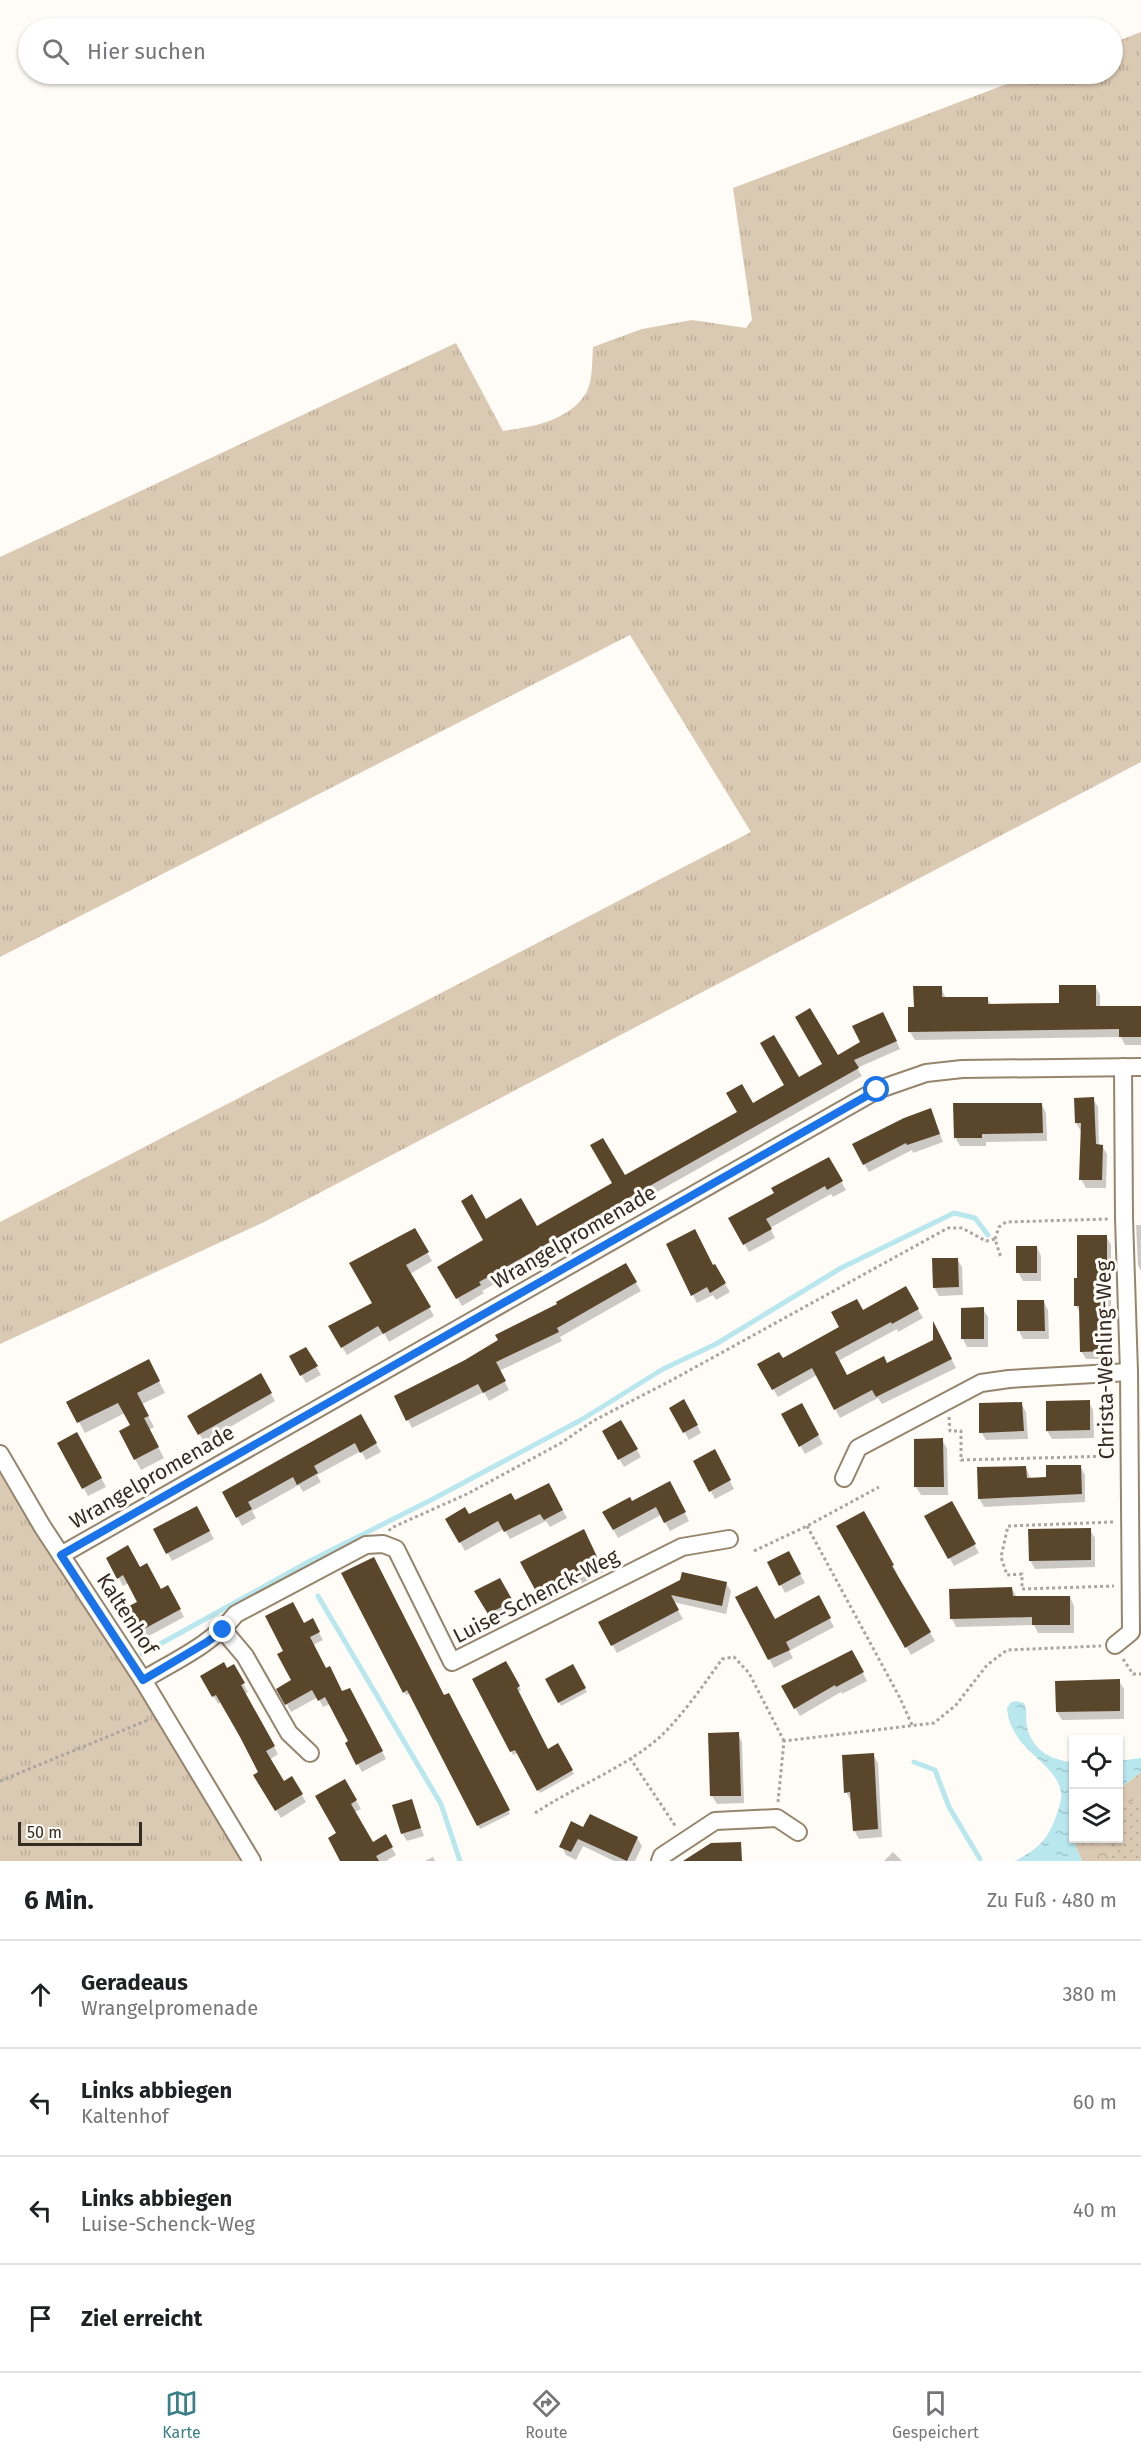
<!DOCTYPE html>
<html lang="de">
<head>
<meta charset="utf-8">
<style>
  :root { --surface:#fff; --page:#f2f2f2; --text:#202124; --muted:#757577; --line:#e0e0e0; --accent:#398089 }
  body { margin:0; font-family:"Fira Sans",sans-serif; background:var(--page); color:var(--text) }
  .controls { position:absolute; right:18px; bottom:18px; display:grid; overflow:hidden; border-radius:0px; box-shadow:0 2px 4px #0004 }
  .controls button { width:54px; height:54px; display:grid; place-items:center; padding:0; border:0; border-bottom:2px solid var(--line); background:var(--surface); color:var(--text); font:30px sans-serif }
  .scale { position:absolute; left:18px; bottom:15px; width:124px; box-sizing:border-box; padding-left:6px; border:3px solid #342c23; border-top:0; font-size:16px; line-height:21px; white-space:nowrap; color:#342c23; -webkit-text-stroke:4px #fffbf6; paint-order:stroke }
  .stop { position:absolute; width:18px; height:18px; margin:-14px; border:4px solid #1a73e8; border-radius:50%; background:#fff }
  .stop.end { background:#1a73e8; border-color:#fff; box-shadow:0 2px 6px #0008 }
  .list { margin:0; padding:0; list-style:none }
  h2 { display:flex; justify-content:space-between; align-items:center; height:78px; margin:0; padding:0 24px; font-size:26px }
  h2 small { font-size:20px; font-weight:400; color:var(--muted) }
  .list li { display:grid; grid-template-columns:39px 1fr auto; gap:18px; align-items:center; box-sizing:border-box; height:108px; padding:0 24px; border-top:2px solid var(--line) }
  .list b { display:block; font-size:22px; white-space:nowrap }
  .list p { margin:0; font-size:20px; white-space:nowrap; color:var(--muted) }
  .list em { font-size:20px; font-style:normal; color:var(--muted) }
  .icon { flex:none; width:33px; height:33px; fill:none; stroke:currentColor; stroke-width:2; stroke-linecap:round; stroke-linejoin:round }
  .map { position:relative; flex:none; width:1141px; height:1861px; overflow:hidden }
  .search { position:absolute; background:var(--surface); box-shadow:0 2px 4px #0004; left:18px; right:18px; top:18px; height:66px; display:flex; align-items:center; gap:15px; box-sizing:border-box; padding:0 21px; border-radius:33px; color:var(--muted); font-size:22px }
  .sheet { height:510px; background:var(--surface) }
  nav { display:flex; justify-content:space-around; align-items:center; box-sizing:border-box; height:84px; border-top:2px solid var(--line); background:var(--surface); font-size:16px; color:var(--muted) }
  nav a { display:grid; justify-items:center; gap:3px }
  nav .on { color:var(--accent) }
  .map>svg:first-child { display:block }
  .grass { fill:url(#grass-tufts) }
  .forest { fill:url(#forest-crowns) }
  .garden { fill:url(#garden-dots) }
  .water { fill:url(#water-ripples) }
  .shadow { fill:#0003 }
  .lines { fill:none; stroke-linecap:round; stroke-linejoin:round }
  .stream { stroke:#b9e7ee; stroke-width:5 }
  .building { fill:#59462b }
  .minor-casing { stroke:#96856d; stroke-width:20 }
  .path { stroke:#aaa59e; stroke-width:3; stroke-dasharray:3 3; stroke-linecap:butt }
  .minor { stroke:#fff; stroke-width:16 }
  .route { stroke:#1a73e8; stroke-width:8 }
  .labels { text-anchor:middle; stroke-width:6; stroke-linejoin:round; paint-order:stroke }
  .street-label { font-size:21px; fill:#342c23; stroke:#fffbf6 }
</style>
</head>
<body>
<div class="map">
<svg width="1141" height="1861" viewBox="0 0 1141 1861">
  <defs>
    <pattern id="grass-tufts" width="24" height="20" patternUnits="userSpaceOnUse" patternTransform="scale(1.5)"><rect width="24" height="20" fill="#dbcab3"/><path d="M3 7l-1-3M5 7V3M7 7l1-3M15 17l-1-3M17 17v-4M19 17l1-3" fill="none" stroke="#bdae9a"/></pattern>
    <pattern id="forest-crowns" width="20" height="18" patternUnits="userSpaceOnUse" patternTransform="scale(1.5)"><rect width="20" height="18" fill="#dbcab3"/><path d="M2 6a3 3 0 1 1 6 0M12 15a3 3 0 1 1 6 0" fill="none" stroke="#bdae9a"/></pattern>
    <pattern id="garden-dots" width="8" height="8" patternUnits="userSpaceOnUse" patternTransform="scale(1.5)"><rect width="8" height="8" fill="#dbcab3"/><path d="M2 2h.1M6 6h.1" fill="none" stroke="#bdae9a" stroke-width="1.8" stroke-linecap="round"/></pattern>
    <pattern id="water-ripples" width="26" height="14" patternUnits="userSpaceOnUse" patternTransform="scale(1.5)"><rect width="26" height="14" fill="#b9e7ee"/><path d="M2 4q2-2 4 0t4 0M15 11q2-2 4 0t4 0" fill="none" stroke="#a0c6cc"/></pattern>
  </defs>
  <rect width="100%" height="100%" fill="#fffbf6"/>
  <g class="grass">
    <path d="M1141,32V762L262,1223L0,1344V1222L751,832L630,635L0,957V557L456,343L503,431C532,427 569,421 586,393C593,381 592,361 593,347L642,329L692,320L746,328L752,320L733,188L1033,74H1112L1113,43Z"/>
    <polygon points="0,1467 61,1570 163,1727 242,1861 0,1861"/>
  </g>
  <g class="forest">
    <polygon points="1141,1772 1141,1797 1119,1808 1119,1789"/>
    <polygon points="1073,1824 1074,1838 1101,1839 1114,1861 1082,1861 1073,1840"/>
  </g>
  <polygon class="garden" points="1141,1797 1141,1861 1114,1861 1101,1839 1118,1838 1119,1808"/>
  <g class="water">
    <path d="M1016,1701L1024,1703C1028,1711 1025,1719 1027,1727C1032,1750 1052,1761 1073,1762L1072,1830L1073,1840L1082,1861H1015C1035,1851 1047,1841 1055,1819C1058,1811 1062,1801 1061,1792C1056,1761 1011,1752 1007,1708L1011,1702Z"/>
    <polygon points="1141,1758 1141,1772 1119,1789 1119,1761"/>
  </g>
  <g class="shadow">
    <polygon points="1095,986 1100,995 1100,1008 1141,1007 1141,1045 1125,1045 1121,1037 915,1040 910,1032 915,1008 941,987 946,999 987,998 992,1006 1061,1005"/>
    <polygon points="887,1021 900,1049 857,1068 862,1076 482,1291 484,1293 462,1306 439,1267 485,1240 486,1221 536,1228 862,1043"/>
    <polygon points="1093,1099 1098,1107 1099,1146 1102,1146 1107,1154 1106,1188 1086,1188 1081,1179 1081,1131 1076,1123"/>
    <polygon points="1042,1105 1046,1113 1047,1141 986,1142 986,1146 960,1146 955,1137"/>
    <polygon points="930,1110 943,1142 913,1153 912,1150 869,1172 864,1164"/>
    <polygon points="828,1159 846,1190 833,1197 831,1194 770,1228 775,1238 749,1252 730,1219 776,1193"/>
    <polygon points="1136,1225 1141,1225 1141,1271 1138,1265"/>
    <polygon points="414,1230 432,1261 410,1274 434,1316 389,1342 384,1333 347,1355 330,1326 374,1303"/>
    <polygon points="1106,1236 1111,1245 1111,1359 1086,1359 1081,1351 1081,1314 1076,1306 1079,1280"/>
    <polygon points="668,1244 714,1266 730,1292 716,1300 713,1295 697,1303"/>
    <polygon points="1037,1247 1041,1256 1041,1281 1023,1281 1018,1272"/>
    <polygon points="957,1259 962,1267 963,1295 939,1296 934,1287"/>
    <polygon points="625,1265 641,1291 560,1337 562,1341 499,1371 509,1390 489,1401 484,1392 412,1428 396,1397 465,1361"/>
    <polygon points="905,1288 923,1318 898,1332 897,1329 838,1361 847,1377 887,1365 935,1340 935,1327 956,1368 882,1404 878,1398 840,1418 817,1375 778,1397 759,1365 782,1359 841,1327 863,1312"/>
    <polygon points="1044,1302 1048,1310 1049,1339 1023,1339 1019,1331"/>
    <polygon points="983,1309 988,1317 988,1347 967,1347 963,1339"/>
    <polygon points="306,1349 321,1375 306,1383 291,1357"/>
    <polygon points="154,1372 165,1393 142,1404 154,1427 149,1430 164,1458 141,1470 135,1459 132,1426 125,1413 85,1433 68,1402"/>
    <polygon points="260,1375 275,1401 204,1442 189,1416"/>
    <polygon points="684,1401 701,1433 689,1440 671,1408"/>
    <polygon points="1089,1402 1093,1410 1094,1438 1052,1439 1047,1431"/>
    <polygon points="1021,1403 1026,1412 1028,1439 986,1440 981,1432"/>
    <polygon points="801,1405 823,1444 805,1454 783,1415"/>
    <polygon points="360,1416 381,1452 366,1460 361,1451 317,1475 321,1482 303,1492 299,1485 252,1511 256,1518 242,1526 224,1493"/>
    <polygon points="621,1422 641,1457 624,1467 604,1432"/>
    <polygon points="77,1434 106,1487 88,1496 59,1443"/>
    <polygon points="942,1440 947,1448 948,1495 921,1495 916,1487"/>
    <polygon points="719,1460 734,1489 715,1499 695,1462"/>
    <polygon points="1080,1466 1085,1475 1085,1502 984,1507 979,1498 1026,1468 1031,1479 1047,1479"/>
    <polygon points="674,1491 689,1521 670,1531 661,1515 618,1538 604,1512"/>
    <polygon points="553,1493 567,1518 550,1527 546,1521 510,1539 504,1529 465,1551 447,1519 468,1516"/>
    <polygon points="952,1503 979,1553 954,1566 926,1516"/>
    <polygon points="197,1508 214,1539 172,1561 155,1530"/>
    <polygon points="863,1513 897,1573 895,1574 935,1641 911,1655 838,1526"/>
    <polygon points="1090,1530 1095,1538 1095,1567 1035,1569 1030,1560"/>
    <polygon points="588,1540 604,1572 544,1603 522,1563"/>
    <polygon points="108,1558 139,1569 161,1591 168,1587 184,1617 147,1637 131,1607 139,1602 129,1583 123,1586"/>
    <polygon points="793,1561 805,1583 785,1593 769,1563"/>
    <polygon points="343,1574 444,1697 451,1698 510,1814 480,1829 411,1693 406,1695"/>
    <polygon points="499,1580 516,1610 494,1622 476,1591"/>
    <polygon points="682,1581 726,1583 731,1591 726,1614 673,1602 683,1619 617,1653 600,1623"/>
    <polygon points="1012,1589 1017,1597 1070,1597 1074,1606 1074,1633 1038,1633 1034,1625 956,1627 952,1619 951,1590"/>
    <polygon points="818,1597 834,1627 789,1651 793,1658 774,1668 737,1598 774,1621"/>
    <polygon points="312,1620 323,1640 313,1645 326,1670 342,1693 354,1697 386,1759 362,1772 347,1743 350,1742 330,1704 323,1707 318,1697 291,1712 278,1689 293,1681 285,1652 303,1625"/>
    <polygon points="852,1652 867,1681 842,1694 841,1692 800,1716 783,1687"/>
    <polygon points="506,1663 521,1690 518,1692 548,1751 557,1745 574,1774 540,1793 518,1753 513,1755 474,1680"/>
    <polygon points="233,1666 248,1692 245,1694 278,1754 269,1760 284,1783 292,1778 306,1802 281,1818 255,1775 260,1772 222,1702 218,1704 202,1676"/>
    <polygon points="573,1666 587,1692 561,1706 547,1680"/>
    <polygon points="1119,1681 1124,1689 1124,1719 1062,1720 1057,1712"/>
    <polygon points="738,1734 742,1742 744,1803 717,1804 712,1796"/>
    <polygon points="873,1755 878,1763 882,1837 859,1839 854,1830 851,1801 846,1792"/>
    <polygon points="345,1781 361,1809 355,1812 372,1844 385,1836 396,1855 386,1861 342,1861 339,1834"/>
    <polygon points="411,1801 424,1836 407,1841 402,1833"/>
    <polygon points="584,1829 637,1838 642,1846 635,1861 614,1861 583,1846 576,1860 566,1855 561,1846"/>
    <polygon points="893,1852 902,1861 884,1861"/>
    <polygon points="433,1857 435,1861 425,1861"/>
  </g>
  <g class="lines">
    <g class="stream">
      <polyline points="318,1596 441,1804 460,1861"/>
      <polyline points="142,1654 310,1561 433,1499 581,1420 663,1369 716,1344 841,1268 954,1213 975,1218 988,1235"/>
      <polyline points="914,1762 935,1770 949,1807 980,1859"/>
    </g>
  </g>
  <g class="building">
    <polygon points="1059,985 1096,985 1096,1006 1141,1006 1141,1037 1119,1037 1119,1029 908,1032 908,1007 914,1007 913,986 942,986 942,997 988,997 988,1004 1059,1003"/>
    <polygon points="810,1008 838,1055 860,1042 852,1026 883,1012 897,1041 854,1060 859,1068 520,1259 479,1282 481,1285 456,1299 437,1267 483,1240 461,1201 472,1194 486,1219 521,1198 537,1226 612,1183 590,1145 603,1138 625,1175 737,1112 726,1093 742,1084 753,1103 784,1085 760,1043 774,1035 799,1077 822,1064 795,1017"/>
    <polygon points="1094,1097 1096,1144 1103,1145 1102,1180 1079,1180 1081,1123 1075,1123 1074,1098"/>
    <polygon points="953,1103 1042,1103 1043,1133 982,1134 982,1138 954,1138"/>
    <polygon points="931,1108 940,1134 907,1145 906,1143 863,1165 852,1144 904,1118"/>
    <polygon points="829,1157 843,1181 827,1190 825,1186 766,1219 772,1229 743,1245 728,1218 774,1193 771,1188"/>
    <polygon points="415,1228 429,1252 406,1265 431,1307 383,1334 378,1326 341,1348 328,1326 372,1303 349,1263"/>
    <polygon points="695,1229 713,1265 715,1264 726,1283 710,1293 707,1287 691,1296 666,1244"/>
    <polygon points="1077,1235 1107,1235 1107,1351 1080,1352 1079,1306 1074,1306 1074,1278 1077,1278"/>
    <rect x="1016" y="1246" width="21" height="27"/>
    <polygon points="932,1258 958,1258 959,1287 933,1288"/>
    <polygon points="626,1263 637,1282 557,1328 559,1332 496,1362 506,1381 483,1393 478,1384 406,1421 394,1396 465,1360 498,1340 495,1335 557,1304 556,1302"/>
    <polygon points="906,1286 919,1309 892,1324 891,1322 835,1352 847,1375 884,1356 887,1363 933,1340 933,1321 952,1359 876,1397 872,1390 834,1410 812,1368 772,1390 757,1364 779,1352 783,1358 839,1327 831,1312 857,1299 863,1310"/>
    <polygon points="1017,1300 1044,1300 1045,1331 1017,1331"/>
    <polygon points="984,1307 984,1339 961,1339 961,1308"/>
    <polygon points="306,1347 318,1366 300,1376 289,1356"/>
    <polygon points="149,1359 160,1381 137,1393 149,1416 144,1418 159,1447 134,1460 119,1431 130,1425 118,1403 77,1423 66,1402"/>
    <polygon points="261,1373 272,1393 198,1435 187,1416"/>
    <polygon points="684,1399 698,1425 683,1433 669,1408"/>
    <polygon points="1090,1400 1090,1430 1046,1431 1046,1401"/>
    <polygon points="1022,1402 1024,1431 979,1433 979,1403"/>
    <polygon points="802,1403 819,1435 799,1447 781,1414"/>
    <polygon points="361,1414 377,1443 360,1453 355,1443 314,1466 318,1473 297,1485 293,1477 248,1502 252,1509 236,1518 222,1492"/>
    <polygon points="621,1420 638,1449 618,1460 602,1431"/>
    <polygon points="77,1432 102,1478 82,1489 57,1443"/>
    <polygon points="943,1438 944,1487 914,1487 914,1439"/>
    <polygon points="715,1449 731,1480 709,1492 693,1461"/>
    <polygon points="1046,1465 1081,1465 1082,1494 978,1499 977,1467 1026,1466 1027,1478 1046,1477"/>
    <polygon points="670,1481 686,1512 664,1523 656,1507 613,1530 602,1512 630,1497 632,1501"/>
    <polygon points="549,1483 563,1510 544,1520 540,1514 504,1532 498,1521 459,1543 445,1519 465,1507 469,1514 511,1493 515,1500"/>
    <polygon points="952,1501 976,1544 948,1559 924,1516"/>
    <polygon points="197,1506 210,1531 166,1554 153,1529"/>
    <polygon points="864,1511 894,1565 892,1566 931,1632 905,1648 836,1526"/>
    <polygon points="1091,1528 1091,1560 1029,1561 1028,1529"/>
    <polygon points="584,1529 600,1563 538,1595 520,1562"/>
    <polygon points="128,1545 140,1567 147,1563 161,1589 168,1585 181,1609 142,1630 129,1606 137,1602 123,1575 117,1579 106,1558"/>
    <polygon points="789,1551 801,1574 779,1586 767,1562"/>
    <polygon points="374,1557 444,1695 449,1693 510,1810 477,1826 407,1690 403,1693 341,1573"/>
    <polygon points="682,1572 727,1582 722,1606 671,1595 679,1610 611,1646 598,1622 680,1580"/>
    <polygon points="500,1578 513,1601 488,1614 474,1591"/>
    <polygon points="757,1586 775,1619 819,1595 831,1618 786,1642 790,1650 768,1660 735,1597"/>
    <polygon points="1012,1587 1013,1596 1070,1596 1070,1625 1032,1625 1032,1617 950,1619 949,1589"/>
    <polygon points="293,1602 304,1623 313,1618 320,1632 310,1637 326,1668 330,1666 342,1691 350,1688 383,1751 356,1765 345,1743 348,1741 325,1697 318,1701 312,1690 285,1705 276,1689 291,1680 277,1654 283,1651 265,1616"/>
    <polygon points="852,1650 864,1672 836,1687 835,1685 794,1709 781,1686"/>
    <polygon points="506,1661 520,1686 517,1688 548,1749 558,1743 573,1770 537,1791 515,1750 510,1752 472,1679"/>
    <polygon points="224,1662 227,1668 234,1664 245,1683 241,1685 275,1746 266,1751 284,1781 292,1776 303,1794 275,1811 253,1775 258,1772 240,1737 216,1695 212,1697 200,1676"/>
    <polygon points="573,1664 586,1688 558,1703 545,1679"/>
    <polygon points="1120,1679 1120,1711 1056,1712 1055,1681"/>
    <polygon points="739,1732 741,1796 710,1796 708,1733"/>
    <polygon points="874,1753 878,1829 853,1831 850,1792 844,1793 842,1755"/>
    <polygon points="345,1779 357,1800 351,1804 373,1842 386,1834 393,1847 376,1856 379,1861 340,1861 328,1838 336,1833 315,1796"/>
    <polygon points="412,1799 421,1828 401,1834 392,1805"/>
    <polygon points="590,1814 638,1837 627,1861 578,1839 571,1852 559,1847 571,1821 583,1827"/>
    <polygon points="741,1842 742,1861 683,1861 711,1843"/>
  </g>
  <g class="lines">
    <defs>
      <g id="minor">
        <polyline points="0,1454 42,1526 143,1680 252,1861"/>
        <polyline points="844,1478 858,1448 981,1383 1009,1379 1129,1372"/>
        <polyline points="61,1555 877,1090 926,1073 962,1069 1141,1067"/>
        <polyline points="223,1630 245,1656 289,1733 310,1753"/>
        <polyline points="1115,1645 1131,1632 1129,1372 1124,1218 1123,1067"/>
        <path d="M143,1680C176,1660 211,1645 236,1614L366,1545L383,1544L396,1549L452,1662L682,1547L729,1539"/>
        <polyline points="660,1861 662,1856 715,1821 777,1818 798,1832"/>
      </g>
    </defs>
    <use href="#minor" class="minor-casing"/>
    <g class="path">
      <polyline points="995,1239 999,1227 1006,1222 1109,1219"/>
      <polyline points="949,1417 950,1431 961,1431 961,1460 1113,1456"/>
      <polyline points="1113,1522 1008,1526 1001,1557 1007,1575 1022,1574 1022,1589 1114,1586"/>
      <polyline points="807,1526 900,1698 912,1725"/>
      <polyline points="389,1531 391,1528 467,1494 561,1443 593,1421 672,1380 948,1228 962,1228 986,1241 995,1239 1001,1258"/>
      <polyline points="754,1551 807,1526 879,1487"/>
      <polyline points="1123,1659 1133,1674 1141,1674"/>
      <polyline points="630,1758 676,1827"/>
      <polyline points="0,1781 148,1720"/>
      <polyline points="778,1802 784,1741 934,1723 956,1705 987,1665 1007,1650 1101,1646"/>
      <path d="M535,1813C574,1787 627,1767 661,1736C681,1717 706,1682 722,1659L734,1657L749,1673L784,1741"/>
    </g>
    <use href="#minor" class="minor"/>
  </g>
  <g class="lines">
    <polyline class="route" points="223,1630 207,1642 143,1680 61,1555 877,1090"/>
  </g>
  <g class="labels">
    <g class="street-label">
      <text transform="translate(574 1237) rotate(-30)" y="7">Wrangelpromenade</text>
      <text transform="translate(1105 1360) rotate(-91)" y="7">Christa-Wehling-Weg</text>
      <text transform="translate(152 1477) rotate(-30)" y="7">Wrangelpromenade</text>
      <text transform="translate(536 1596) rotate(-27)" y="7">Luise-Schenck-Weg</text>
      <text transform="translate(127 1614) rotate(57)" y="7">Kaltenhof</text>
    </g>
  </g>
</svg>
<div class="controls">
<button><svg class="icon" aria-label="locate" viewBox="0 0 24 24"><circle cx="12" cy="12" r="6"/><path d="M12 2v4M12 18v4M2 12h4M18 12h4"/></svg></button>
<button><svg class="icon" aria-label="layers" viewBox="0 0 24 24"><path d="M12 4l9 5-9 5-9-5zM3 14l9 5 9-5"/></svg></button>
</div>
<div class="scale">50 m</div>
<div class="stop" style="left:877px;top:1090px"></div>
<div class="stop end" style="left:223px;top:1630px"></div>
<div class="search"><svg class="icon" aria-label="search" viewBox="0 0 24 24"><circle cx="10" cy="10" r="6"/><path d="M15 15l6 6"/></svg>Hier suchen</div>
</div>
<section class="sheet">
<h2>6 Min.<small>Zu Fuß · 480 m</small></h2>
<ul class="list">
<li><svg class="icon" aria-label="ahead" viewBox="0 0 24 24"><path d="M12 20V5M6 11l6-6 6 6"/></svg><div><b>Geradeaus</b><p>Wrangelpromenade</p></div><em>380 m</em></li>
<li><svg class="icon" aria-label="left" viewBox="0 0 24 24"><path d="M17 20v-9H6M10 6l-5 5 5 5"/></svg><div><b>Links abbiegen</b><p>Kaltenhof</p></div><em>60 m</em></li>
<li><svg class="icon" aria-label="left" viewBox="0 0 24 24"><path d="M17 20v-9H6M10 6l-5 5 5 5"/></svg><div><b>Links abbiegen</b><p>Luise-Schenck-Weg</p></div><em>40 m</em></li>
<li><svg class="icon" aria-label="arrive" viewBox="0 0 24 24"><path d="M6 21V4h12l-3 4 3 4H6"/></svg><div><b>Ziel erreicht</b></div></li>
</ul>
</section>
<nav>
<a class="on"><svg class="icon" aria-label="map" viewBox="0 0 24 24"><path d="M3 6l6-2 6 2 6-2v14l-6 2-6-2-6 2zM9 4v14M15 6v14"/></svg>Karte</a>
<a><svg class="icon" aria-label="directions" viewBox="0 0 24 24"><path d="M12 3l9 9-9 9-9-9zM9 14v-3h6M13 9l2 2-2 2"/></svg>Route</a>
<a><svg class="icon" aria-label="saved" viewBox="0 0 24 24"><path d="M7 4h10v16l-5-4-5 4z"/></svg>Gespeichert</a>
</nav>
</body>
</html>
